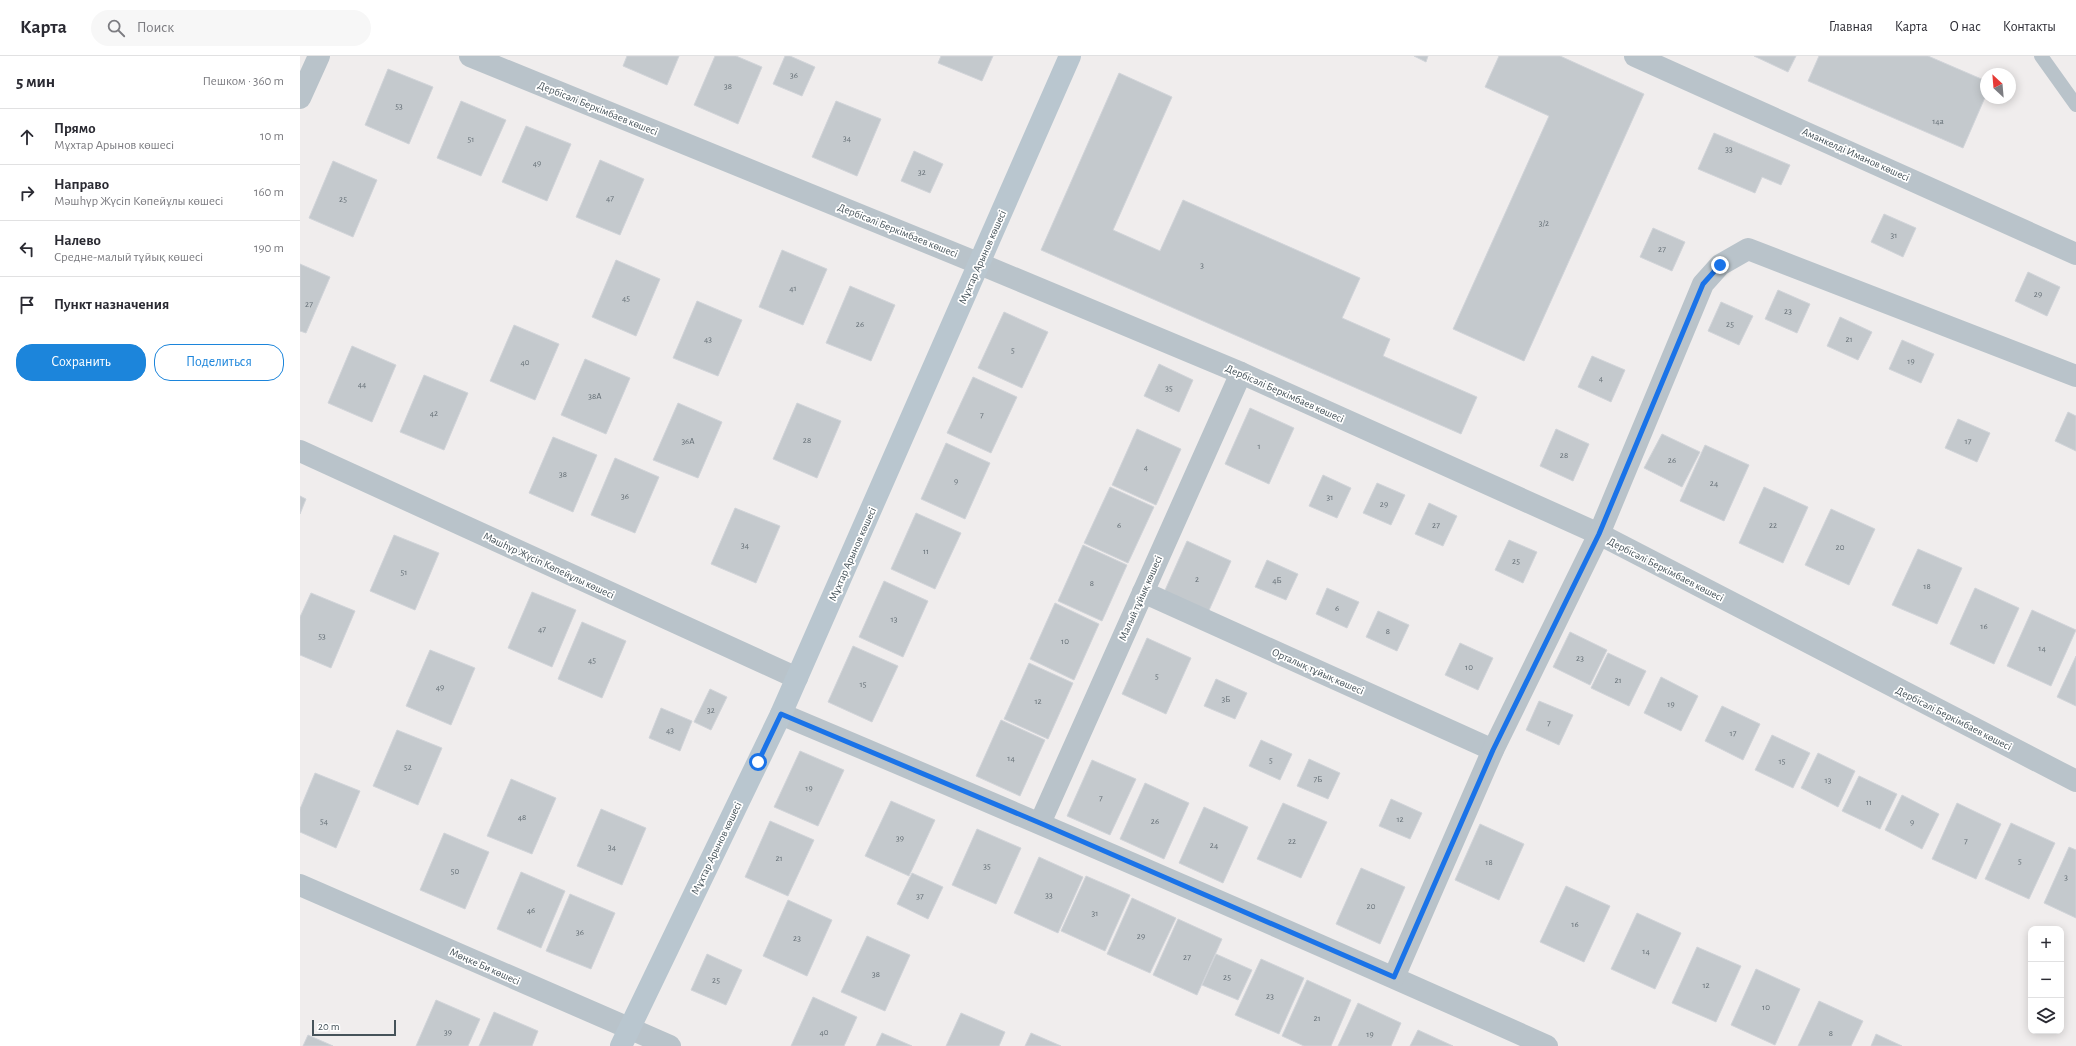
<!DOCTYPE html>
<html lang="ru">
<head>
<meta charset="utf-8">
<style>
  :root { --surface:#fff; --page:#f7f7f7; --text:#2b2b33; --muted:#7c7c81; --line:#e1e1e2; --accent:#1c85db }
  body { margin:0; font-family:"Alegreya Sans",sans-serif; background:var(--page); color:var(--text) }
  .controls { position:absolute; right:12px; bottom:12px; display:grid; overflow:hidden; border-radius:8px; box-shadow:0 2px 10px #0003 }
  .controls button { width:36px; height:36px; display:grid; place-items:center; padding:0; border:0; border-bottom:1px solid var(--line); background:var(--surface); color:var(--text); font:20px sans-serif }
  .compass { position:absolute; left:1680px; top:12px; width:36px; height:36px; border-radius:50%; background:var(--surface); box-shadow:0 2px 10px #0003; rotate:334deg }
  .scale { position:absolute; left:12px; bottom:10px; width:84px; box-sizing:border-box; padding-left:4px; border:2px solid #46535a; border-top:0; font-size:11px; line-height:14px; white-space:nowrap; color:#46535a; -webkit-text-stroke:3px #fff; paint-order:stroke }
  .stop { position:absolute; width:12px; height:12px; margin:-9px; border:3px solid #1a73e8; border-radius:50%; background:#fff }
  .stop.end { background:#1a73e8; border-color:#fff; box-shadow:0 1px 4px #0008 }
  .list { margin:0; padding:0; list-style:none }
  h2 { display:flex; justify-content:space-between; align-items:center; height:52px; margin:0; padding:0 16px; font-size:17px }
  h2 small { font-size:13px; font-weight:400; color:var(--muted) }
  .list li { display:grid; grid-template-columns:26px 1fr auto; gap:12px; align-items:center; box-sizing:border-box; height:56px; padding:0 16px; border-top:1px solid var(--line) }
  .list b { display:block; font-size:15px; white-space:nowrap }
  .list p { margin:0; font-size:13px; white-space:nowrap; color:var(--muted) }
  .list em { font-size:13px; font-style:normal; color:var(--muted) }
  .actions { display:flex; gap:8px; padding:12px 16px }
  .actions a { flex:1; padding:9px 0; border:1px solid var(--accent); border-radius:16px; text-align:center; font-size:14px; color:var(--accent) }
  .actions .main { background:var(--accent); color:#fff }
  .icon { flex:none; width:22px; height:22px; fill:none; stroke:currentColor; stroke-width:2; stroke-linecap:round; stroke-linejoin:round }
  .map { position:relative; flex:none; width:1776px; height:990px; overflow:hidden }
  header { display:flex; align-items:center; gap:24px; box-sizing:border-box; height:56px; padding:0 20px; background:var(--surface); border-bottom:1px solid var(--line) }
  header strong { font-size:19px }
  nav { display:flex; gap:22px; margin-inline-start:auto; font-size:14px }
  .search { width:280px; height:36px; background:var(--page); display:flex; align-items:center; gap:10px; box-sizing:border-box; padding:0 14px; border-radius:22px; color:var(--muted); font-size:15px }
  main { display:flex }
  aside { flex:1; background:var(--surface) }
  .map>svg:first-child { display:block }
  .building { fill:#c4c9cd; stroke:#d1d4d9 }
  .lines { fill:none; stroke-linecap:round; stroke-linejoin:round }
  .lane { stroke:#b9c3ca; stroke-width:14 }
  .street { stroke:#b9c3ca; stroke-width:22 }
  .secondary { stroke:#b9c6cf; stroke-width:22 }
  .route { stroke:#1a73e8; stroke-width:5 }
  .labels { text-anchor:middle; stroke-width:3.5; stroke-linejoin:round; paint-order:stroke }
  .number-label { font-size:9px; fill:#667077 }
  .street-label { font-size:11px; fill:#46535a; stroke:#fff }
</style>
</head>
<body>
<header>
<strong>Карта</strong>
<div class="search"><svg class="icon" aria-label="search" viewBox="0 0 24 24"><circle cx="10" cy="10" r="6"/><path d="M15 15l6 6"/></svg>Поиск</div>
<nav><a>Главная</a><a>Карта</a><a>О нас</a><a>Контакты</a></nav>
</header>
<main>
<aside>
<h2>5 мин<small>Пешком · 360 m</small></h2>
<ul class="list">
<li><svg class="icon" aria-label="ahead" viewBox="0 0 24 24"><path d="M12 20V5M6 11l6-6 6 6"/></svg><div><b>Прямо</b><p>Мұхтар Арынов көшесі</p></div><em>10 m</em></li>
<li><svg class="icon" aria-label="right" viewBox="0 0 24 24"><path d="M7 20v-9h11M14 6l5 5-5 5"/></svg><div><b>Направо</b><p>Мәшһүр Жүсіп Көпейұлы көшесі</p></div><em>160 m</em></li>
<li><svg class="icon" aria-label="left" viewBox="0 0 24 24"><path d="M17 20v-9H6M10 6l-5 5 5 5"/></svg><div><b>Налево</b><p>Средне-малый тұйық көшесі</p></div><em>190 m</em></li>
<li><svg class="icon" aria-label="arrive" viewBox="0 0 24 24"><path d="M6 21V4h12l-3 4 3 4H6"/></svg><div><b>Пункт назначения</b></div></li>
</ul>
<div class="actions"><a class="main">Сохранить</a><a>Поделиться</a></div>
</aside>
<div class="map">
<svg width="1776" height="990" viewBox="0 0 1776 990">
  <rect width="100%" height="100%" fill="#f0eded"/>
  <g class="building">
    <polygon points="327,0 379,0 367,29 323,10"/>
    <polygon points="415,0 436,0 462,11 438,68 394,49"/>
    <polygon points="485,0 490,0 515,11 502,40 473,28"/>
    <polygon points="641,0 693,0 682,25 638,7"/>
    <polygon points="1114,0 1128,0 1126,6"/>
    <polygon points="1199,0 1260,0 1344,38 1224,305 1153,273 1249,60 1185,31"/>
    <polygon points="1454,0 1496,0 1488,16"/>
    <polygon points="1519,0 1628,0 1686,25 1686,39 1663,92 1508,25"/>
    <polygon points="88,13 133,31 109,88 65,69"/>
    <polygon points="819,17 872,41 813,174 860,195 883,144 1060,222 1042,262 1090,283 1083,300 1177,341 1161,378 741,194"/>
    <polygon points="161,45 206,64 181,120 137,102"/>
    <polygon points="536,45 581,63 557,120 512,101"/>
    <polygon points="226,70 271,88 247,145 202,126"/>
    <polygon points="1414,77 1490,109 1481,129 1462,121 1455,137 1398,113"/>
    <polygon points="614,95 643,108 630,137 601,125"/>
    <polygon points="300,104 344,123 320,179 276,161"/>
    <polygon points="33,105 77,124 53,181 9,162"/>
    <polygon points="1584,158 1616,172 1603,201 1571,186"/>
    <polygon points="1353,172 1385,186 1372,215 1340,201"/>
    <polygon points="482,194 527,213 503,269 459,251"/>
    <polygon points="316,204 360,223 336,280 292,261"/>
    <polygon points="0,208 30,221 6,277 0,275"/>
    <polygon points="1728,216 1760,231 1747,260 1715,245"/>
    <polygon points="550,230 595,249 571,305 526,287"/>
    <polygon points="1478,234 1510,248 1497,277 1465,263"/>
    <polygon points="397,245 442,264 418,320 373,302"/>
    <polygon points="1421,246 1453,260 1439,289 1408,275"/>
    <polygon points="704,256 748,276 722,332 678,312"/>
    <polygon points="1540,261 1572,276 1558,304 1527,290"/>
    <polygon points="214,269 259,288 235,344 190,325"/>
    <polygon points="1602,284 1634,298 1621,327 1589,313"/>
    <polygon points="52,290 96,309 72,366 28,347"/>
    <polygon points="1292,300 1325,314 1311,346 1278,331"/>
    <polygon points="285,303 330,322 306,378 261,359"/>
    <polygon points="859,308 893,324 879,356 844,340"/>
    <polygon points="124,319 168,337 144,394 100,376"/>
    <polygon points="673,321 717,341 691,397 647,377"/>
    <polygon points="378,347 422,366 398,422 353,404"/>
    <polygon points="497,347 541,365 517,422 473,403"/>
    <polygon points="950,352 994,372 969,428 925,408"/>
    <polygon points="1768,356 1776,360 1776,395 1755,385"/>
    <polygon points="1658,363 1690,377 1677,406 1645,392"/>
    <polygon points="837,373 881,393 856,449 812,429"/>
    <polygon points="1256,373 1289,388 1273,425 1240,410"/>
    <polygon points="1362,378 1400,396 1382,431 1344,412"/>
    <polygon points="253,381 297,399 273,456 229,437"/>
    <polygon points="646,387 690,407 665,463 621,443"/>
    <polygon points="1405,389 1449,409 1424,465 1380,445"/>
    <polygon points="315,402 359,421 335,477 291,459"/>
    <polygon points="1023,419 1051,432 1037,462 1009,450"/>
    <polygon points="1077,427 1105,439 1091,469 1063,457"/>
    <polygon points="810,431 854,451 828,507 784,487"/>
    <polygon points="1464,431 1508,451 1483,507 1439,487"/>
    <polygon points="0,440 6,443 0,458"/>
    <polygon points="1129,447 1157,460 1143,490 1115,478"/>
    <polygon points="435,452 480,470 456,527 411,508"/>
    <polygon points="1531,453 1575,473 1549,529 1505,509"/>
    <polygon points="616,457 661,477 635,533 591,513"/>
    <polygon points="94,479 139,497 115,554 70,535"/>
    <polygon points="1209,484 1237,496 1223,527 1195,514"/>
    <polygon points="887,485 931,505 906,561 862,541"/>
    <polygon points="783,489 827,509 802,565 758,545"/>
    <polygon points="1618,493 1662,512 1637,568 1592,549"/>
    <polygon points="967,504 998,518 986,544 955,531"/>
    <polygon points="584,525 628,545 603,601 559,581"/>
    <polygon points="1027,532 1059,546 1047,572 1016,558"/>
    <polygon points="1675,532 1719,552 1694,608 1650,588"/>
    <polygon points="232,536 276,554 252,611 208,592"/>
    <polygon points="11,537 55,555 31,612 0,599 0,561"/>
    <polygon points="755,547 799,568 774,624 730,603"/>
    <polygon points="1732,554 1776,574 1751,630 1707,610"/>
    <polygon points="1078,555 1109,569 1097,595 1066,581"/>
    <polygon points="282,566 326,585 302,642 258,623"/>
    <polygon points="1270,576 1307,594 1290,629 1253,611"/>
    <polygon points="847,582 891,602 866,658 822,638"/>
    <polygon points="1160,587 1193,602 1178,634 1145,619"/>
    <polygon points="553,590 598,610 572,666 528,646"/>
    <polygon points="130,594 175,612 151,669 106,650"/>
    <polygon points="1308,597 1346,615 1329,650 1291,632"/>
    <polygon points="1776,600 1776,650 1757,641"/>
    <polygon points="729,607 773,627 748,683 704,663"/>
    <polygon points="1361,621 1398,640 1381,675 1344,657"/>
    <polygon points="916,623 947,637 935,663 904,650"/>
    <polygon points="410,633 427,641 411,674 394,666"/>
    <polygon points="1239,645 1273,659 1259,689 1226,674"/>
    <polygon points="1422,650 1460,668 1443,704 1405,685"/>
    <polygon points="361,652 392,665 380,695 349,682"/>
    <polygon points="701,664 745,684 720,740 676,720"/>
    <polygon points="97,674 142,692 118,749 73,730"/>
    <polygon points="1472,679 1510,697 1493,732 1455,714"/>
    <polygon points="961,684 992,698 980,724 949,710"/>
    <polygon points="500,695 544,714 518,770 474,751"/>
    <polygon points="1518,697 1555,715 1538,751 1501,732"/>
    <polygon points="1009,703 1040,717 1028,743 997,730"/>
    <polygon points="792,704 836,723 810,779 767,760"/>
    <polygon points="15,717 60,735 36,792 0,776 0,753"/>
    <polygon points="1559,720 1597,738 1580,773 1542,755"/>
    <polygon points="211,723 256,742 232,798 187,780"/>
    <polygon points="845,727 889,747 864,803 820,783"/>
    <polygon points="1602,739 1639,758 1622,793 1585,774"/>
    <polygon points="1091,743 1122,757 1110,783 1079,770"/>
    <polygon points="591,745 635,764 609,820 565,800"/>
    <polygon points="983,747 1027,766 1001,822 957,803"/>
    <polygon points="1657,747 1701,768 1676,823 1632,803"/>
    <polygon points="904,751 948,771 923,827 879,807"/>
    <polygon points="301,753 346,772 322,829 277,810"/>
    <polygon points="470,765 514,784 488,840 445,821"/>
    <polygon points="1711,767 1755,787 1729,843 1685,823"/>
    <polygon points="1180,768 1224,788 1199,844 1155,824"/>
    <polygon points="677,773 721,792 696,848 652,829"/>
    <polygon points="144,777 189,796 165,853 120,834"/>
    <polygon points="1769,791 1776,794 1776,862 1744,847"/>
    <polygon points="739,801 783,821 758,877 714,857"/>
    <polygon points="1061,812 1105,831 1080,888 1036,868"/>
    <polygon points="221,816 265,835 241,892 197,873"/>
    <polygon points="612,817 643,831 628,863 597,848"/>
    <polygon points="786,820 830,839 805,895 761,875"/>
    <polygon points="1266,830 1310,850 1284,906 1240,886"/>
    <polygon points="270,838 315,857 291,913 246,895"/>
    <polygon points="832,842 876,862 850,917 807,898"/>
    <polygon points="488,844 532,864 507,920 463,900"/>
    <polygon points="1337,857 1381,877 1355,933 1311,913"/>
    <polygon points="878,863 922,883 897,939 853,919"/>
    <polygon points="567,880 610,899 585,955 541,936"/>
    <polygon points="1397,891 1441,910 1416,966 1372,947"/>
    <polygon points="407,898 442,914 426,949 391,934"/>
    <polygon points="916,898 952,914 938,944 902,929"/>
    <polygon points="961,903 1004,922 979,978 935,959"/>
    <polygon points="1456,913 1500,933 1475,989 1431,969"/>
    <polygon points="1007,924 1051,944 1031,990 1004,990 982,980"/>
    <polygon points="513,941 557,961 544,990 491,990"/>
    <polygon points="136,944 180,963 168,990 116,990"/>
    <polygon points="1519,945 1563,965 1551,990 1498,990"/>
    <polygon points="1058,947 1101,967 1091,990 1038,990"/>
    <polygon points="194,956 238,975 232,990 179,990"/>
    <polygon points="661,957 705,976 699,990 646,990"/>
    <polygon points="1118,974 1153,990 1110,990"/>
    <polygon points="582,977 612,990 576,990"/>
    <polygon points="731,977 761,990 725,990"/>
    <polygon points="1576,978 1602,990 1571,990"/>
    <polygon points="8,979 33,990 3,990"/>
  </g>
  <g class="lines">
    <polyline class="lane" points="1741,0 1776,49"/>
    <g class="street">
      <polyline points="170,0 680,208 941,317 1299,478 1776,725"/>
      <polyline points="1335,0 1776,198"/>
      <polyline points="0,42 19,0"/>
      <polyline points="0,395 497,622"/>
      <polyline points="843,536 1193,694"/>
      <path d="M481,658C738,766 993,876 1247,990"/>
      <polyline points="740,767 941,317"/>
      <polyline points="0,829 370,990"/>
      <polyline points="1094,921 1193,694 1299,478 1403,228 1420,209 1448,193 1776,320"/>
    </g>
    <polyline class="secondary" points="321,990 481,658 770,0"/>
  </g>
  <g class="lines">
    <polyline class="route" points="458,706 481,658 740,767 1094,921 1193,694 1299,478 1403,228 1420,209"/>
  </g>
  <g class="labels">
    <g class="number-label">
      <text x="494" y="22">36</text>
      <text x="428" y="33">38</text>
      <text x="99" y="53">53</text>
      <text x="1638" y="68">14а</text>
      <text x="547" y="85">34</text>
      <text x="171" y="86">51</text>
      <text x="1429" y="96">33</text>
      <text x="237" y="110">49</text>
      <text x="622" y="119">32</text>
      <text x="310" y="145">47</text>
      <text x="43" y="146">25</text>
      <text x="1244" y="170">3/2</text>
      <text x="1594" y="182">31</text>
      <text x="1362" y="196">27</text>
      <text x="902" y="212">3</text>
      <text x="493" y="235">41</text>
      <text x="1738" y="241">29</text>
      <text x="326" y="245">45</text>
      <text x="9" y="251">27</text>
      <text x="1488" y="258">23</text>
      <text x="560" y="271">26</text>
      <text x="1430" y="271">25</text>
      <text x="408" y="286">43</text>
      <text x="1549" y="286">21</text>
      <text x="713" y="297">5</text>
      <text x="1611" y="308">19</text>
      <text x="225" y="309">40</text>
      <text x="1301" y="325">4</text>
      <text x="62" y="331">44</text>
      <text x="869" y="335">35</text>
      <text x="295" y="343">38А</text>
      <text x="134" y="360">42</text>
      <text x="682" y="362">7</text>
      <text x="507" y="387">28</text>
      <text x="388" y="388">36А</text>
      <text x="1668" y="388">17</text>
      <text x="959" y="393">1</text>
      <text x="1264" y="402">28</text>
      <text x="1372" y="407">26</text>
      <text x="846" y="414">4</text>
      <text x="263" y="421">38</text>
      <text x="656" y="428">9</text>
      <text x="1414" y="430">24</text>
      <text x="325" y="443">36</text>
      <text x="1030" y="444">31</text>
      <text x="1084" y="451">29</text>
      <text x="819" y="472">6</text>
      <text x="1136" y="472">27</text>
      <text x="1473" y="472">22</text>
      <text x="445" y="492">34</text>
      <text x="1540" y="494">20</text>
      <text x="626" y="498">11</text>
      <text x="1216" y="508">25</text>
      <text x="104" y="519">51</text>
      <text x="897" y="526">2</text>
      <text x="977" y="527">4Б</text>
      <text x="792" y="530">8</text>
      <text x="1627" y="533">18</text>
      <text x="1037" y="555">6</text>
      <text x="594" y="566">13</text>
      <text x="1684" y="573">16</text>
      <text x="242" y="576">47</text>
      <text x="1088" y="578">8</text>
      <text x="22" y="583">53</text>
      <text x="765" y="588">10</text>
      <text x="1742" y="595">14</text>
      <text x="1280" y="605">23</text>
      <text x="292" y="607">45</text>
      <text x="1169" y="614">10</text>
      <text x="857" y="623">5</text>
      <text x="1318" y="627">21</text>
      <text x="563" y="631">15</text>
      <text x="140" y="634">49</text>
      <text x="926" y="646">3Б</text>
      <text x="738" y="648">12</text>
      <text x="1371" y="651">19</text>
      <text x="411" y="657">32</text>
      <text x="1249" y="670">7</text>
      <text x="370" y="677">43</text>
      <text x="1433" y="680">17</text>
      <text x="711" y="705">14</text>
      <text x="971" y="707">5</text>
      <text x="1482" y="708">15</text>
      <text x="108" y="714">52</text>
      <text x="1018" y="726">7Б</text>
      <text x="1528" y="727">13</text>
      <text x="509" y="735">19</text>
      <text x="801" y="745">7</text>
      <text x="1569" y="749">11</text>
      <text x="222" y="764">48</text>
      <text x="1100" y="766">12</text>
      <text x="24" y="768">54</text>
      <text x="855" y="768">26</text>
      <text x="1612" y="769">9</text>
      <text x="600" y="785">39</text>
      <text x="992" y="788">22</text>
      <text x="1666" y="788">7</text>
      <text x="914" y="792">24</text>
      <text x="312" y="794">34</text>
      <text x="479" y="805">21</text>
      <text x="1720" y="808">5</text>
      <text x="1189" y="809">18</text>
      <text x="687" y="813">35</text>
      <text x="155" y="818">50</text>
      <text x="1766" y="824">3</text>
      <text x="749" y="842">33</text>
      <text x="620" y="843">37</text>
      <text x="1071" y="853">20</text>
      <text x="231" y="857">46</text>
      <text x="795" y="860">31</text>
      <text x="1275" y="871">16</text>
      <text x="280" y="879">36</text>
      <text x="841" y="883">29</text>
      <text x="497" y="885">23</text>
      <text x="1346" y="898">14</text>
      <text x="887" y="904">27</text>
      <text x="576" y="921">38</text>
      <text x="927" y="924">25</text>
      <text x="416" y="927">25</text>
      <text x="1406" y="932">12</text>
      <text x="970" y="943">23</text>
      <text x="1466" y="954">10</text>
      <text x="1017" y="965">21</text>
      <text x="148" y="979">39</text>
      <text x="524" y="979">40</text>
      <text x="1531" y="980">8</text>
      <text x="1070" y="981">19</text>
    </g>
    <g class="street-label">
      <text transform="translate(298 52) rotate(22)" y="4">Дербісәлі Беркімбаев көшесі</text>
      <text transform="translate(1556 98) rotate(24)" y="4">Аманкелді Иманов көшесі</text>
      <text transform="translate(598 174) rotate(22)" y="4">Дербісәлі Беркімбаев көшесі</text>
      <text transform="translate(682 201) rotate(-66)" y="4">Мұхтар Арынов көшесі</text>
      <text transform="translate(985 337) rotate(24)" y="4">Дербісәлі Беркімбаев көшесі</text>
      <text transform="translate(552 498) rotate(-66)" y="4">Мұхтар Арынов көшесі</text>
      <text transform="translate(249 509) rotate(25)" y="4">Мәшһүр Жүсіп Көпейұлы көшесі</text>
      <text transform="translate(1366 513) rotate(27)" y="4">Дербісәлі Беркімбаев көшесі</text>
      <text transform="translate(840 542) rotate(-66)" y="4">Малый тұйық көшесі</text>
      <text transform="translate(1018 615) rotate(24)" y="4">Орталық тұйық көшесі</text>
      <text transform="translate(1654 662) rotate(27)" y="4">Дербісәлі Беркімбаев көшесі</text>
      <text transform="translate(416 792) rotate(-64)" y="4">Мұхтар Арынов көшесі</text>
      <text transform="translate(185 910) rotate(24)" y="4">Мөңке Би көшесі</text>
    </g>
  </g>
</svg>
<div class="controls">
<button>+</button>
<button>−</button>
<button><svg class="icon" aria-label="layers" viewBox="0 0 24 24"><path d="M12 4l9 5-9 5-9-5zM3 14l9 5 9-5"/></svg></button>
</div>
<svg class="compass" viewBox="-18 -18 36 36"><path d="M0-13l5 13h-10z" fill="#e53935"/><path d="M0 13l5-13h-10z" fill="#7c7c81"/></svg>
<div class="scale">20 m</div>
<div class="stop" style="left:458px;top:706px"></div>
<div class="stop end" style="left:1420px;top:209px"></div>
</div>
</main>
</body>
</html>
